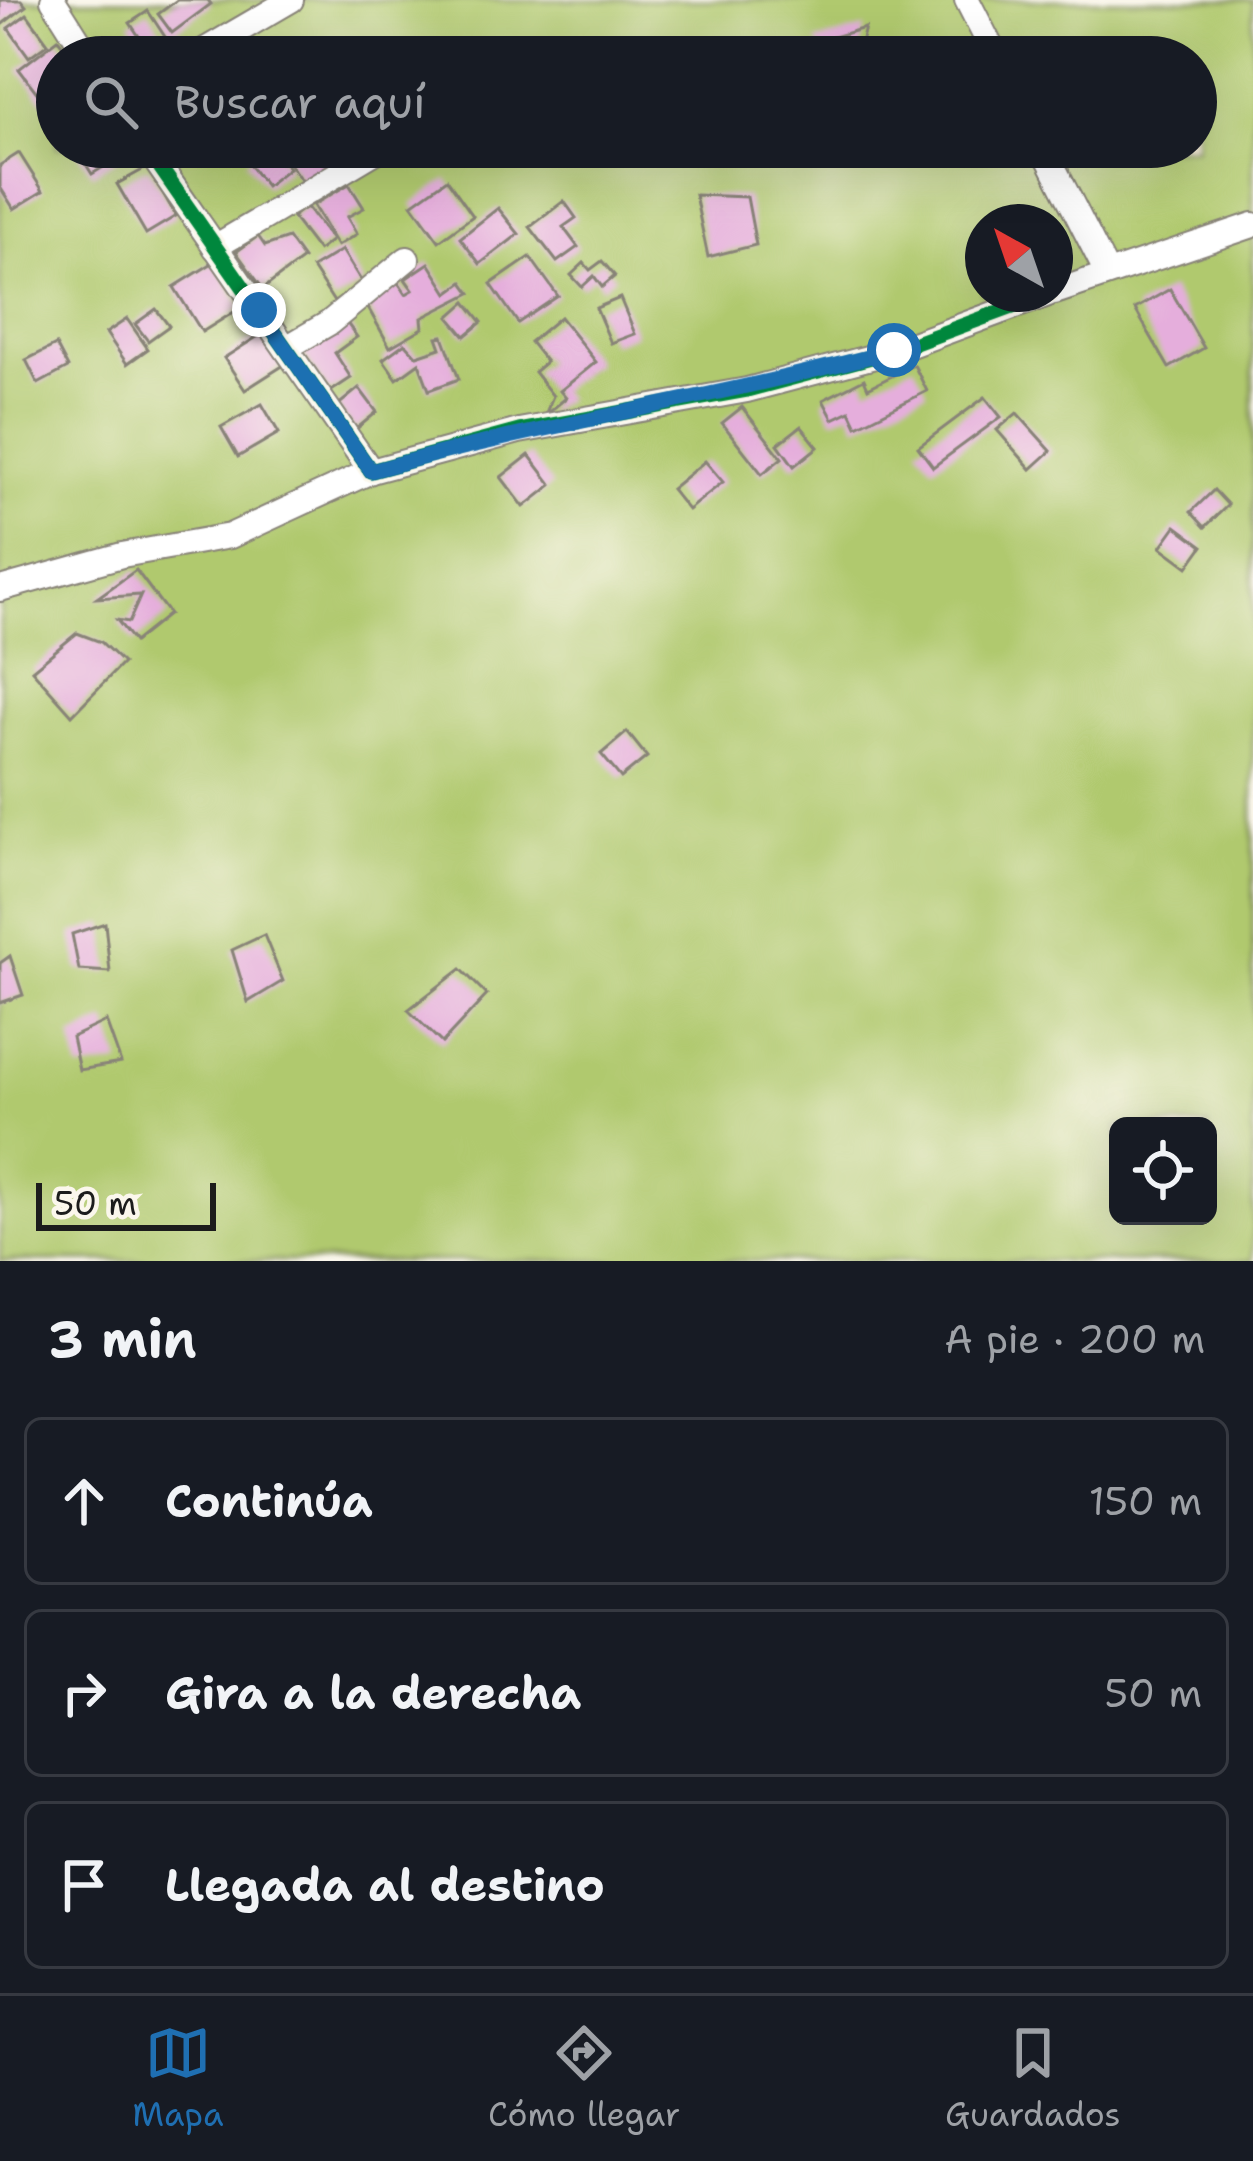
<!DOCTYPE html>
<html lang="es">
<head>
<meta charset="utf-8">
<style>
  :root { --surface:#171b24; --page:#20242c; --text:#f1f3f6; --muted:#9ea1a6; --line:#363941; --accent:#1f6fb2 }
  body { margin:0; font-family:"Shantell Sans",sans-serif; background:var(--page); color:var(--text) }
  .controls { position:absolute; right:36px; bottom:36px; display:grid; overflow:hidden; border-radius:18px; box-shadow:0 12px 48px #0002 }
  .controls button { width:108px; height:108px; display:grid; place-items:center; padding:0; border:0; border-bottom:3px solid var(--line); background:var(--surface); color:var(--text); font:60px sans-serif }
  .compass { position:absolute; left:965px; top:204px; width:108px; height:108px; border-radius:50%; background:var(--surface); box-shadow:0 12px 48px #0002; rotate:320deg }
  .scale { position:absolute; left:36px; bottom:30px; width:180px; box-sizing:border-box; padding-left:12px; border:6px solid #1c1c1c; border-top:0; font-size:33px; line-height:42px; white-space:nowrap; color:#1c1c1c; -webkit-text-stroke:9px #fbf7ec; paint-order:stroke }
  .stop { position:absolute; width:36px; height:36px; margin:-27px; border:9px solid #1f6fb2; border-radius:50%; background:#fff }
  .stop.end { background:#1f6fb2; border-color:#fff; box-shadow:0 3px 12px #0008 }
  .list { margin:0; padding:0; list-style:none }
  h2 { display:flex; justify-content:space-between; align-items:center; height:156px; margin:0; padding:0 48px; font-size:51px }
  h2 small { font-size:39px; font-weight:400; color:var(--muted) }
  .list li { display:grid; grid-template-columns:78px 1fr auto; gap:36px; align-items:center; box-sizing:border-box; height:168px; margin:0 24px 24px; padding:0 24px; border:3px solid var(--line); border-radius:18px }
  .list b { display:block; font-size:45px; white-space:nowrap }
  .list em { font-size:39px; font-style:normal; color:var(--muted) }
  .icon { flex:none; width:66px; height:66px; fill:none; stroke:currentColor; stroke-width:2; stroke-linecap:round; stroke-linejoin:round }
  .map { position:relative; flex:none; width:1253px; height:1261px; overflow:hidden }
  .search { position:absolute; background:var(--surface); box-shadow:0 12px 48px #0002; left:36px; right:36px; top:36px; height:132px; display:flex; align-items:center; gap:30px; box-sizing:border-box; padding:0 42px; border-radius:66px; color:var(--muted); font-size:45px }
  .sheet { height:732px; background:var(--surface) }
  nav { display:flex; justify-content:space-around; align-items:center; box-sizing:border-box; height:168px; border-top:3px solid var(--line); background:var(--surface); font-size:33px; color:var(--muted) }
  nav a { display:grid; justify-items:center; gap:6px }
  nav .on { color:var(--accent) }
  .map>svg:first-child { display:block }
  .green { fill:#b0c96e; stroke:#667245; stroke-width:3; fill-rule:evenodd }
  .building { fill:#e5aedc }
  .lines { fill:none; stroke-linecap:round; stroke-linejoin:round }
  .minor-casing { stroke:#888378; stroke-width:28 }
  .minor { stroke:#fff; stroke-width:24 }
  .cycleway-casing { stroke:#fbf7ec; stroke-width:22 }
  .cycleway { stroke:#00873e; stroke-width:15 }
  .route { stroke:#1f6fb2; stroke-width:15 }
</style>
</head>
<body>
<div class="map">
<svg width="1253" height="1261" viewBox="0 0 1253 1261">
  <rect width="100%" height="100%" fill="#fbf7ec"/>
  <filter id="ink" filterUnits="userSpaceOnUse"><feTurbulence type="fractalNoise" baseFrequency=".00833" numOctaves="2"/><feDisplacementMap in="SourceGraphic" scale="24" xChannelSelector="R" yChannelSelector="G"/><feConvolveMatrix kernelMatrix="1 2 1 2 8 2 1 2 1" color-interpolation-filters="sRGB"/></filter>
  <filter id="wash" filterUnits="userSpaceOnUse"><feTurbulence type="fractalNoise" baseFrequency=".004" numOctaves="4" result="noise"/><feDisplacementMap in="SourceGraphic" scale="48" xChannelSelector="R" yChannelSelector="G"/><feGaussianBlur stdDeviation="2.7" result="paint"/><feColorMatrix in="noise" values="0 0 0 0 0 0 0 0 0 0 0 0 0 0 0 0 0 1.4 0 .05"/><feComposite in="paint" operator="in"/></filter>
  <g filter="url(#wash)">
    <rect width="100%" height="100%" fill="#f4ead3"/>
    <path class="green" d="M0,0H1253V1261H0ZM57,57H1196V147H57ZM983,222H1055V294H983ZM1118,1126H1208V1216H1118Z"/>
    <g id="blocks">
      <g class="building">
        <polygon points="0,0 21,0 26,6 0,26"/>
        <polygon points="177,0 208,0 211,4 172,33 158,14"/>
        <polygon points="148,11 173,49 160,57 153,57 130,23"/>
        <polygon points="27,14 48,43 29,57 8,28"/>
        <polygon points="865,28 857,57 827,57 815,42"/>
        <polygon points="58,39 72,57 57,57 57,92 44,102 19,69"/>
        <polygon points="81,147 115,147 120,157 92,174 77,150"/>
        <polygon points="265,147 272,147 289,168 266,186 246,161"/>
        <polygon points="278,147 346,147 353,158 308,190"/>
        <polygon points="19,153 43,191 14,209 0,187 0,165"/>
        <polygon points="148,167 176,216 146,234 117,184"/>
        <polygon points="447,179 473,216 439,241 412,204"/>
        <polygon points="349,184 364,208 347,217 357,234 337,246 313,205"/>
        <polygon points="695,195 747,197 756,245 708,257"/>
        <polygon points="564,201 576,218 563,227 578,247 557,262 530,227"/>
        <polygon points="306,206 332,240 318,251 292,217"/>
        <polygon points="498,208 519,234 480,264 460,238"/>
        <polygon points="258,236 265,246 288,238 303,259 263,289 236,252"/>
        <polygon points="342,250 363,284 334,302 312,268"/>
        <polygon points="530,257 558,296 518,323 491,284"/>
        <polygon points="602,261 615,276 602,287 594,276 582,287 571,275 584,263 590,270"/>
        <polygon points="214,262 242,307 202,332 174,287"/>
        <polygon points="429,263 448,293 463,282 471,293 422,318 423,328 390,347 363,299 397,281 406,294 413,290 405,279"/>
        <polygon points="1170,289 1204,348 1169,368 1135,309"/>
        <polygon points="620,298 635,334 611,343 596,308"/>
        <polygon points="466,302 482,322 465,336 449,317"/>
        <polygon points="156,309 169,326 148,341 135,324"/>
        <polygon points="560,317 596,362 560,391 566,398 545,415 553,396 534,372 546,362 530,342"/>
        <polygon points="127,319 148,349 127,364 106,333"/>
        <polygon points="344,319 357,337 335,353 351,378 330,392 301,351"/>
        <polygon points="263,333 284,365 245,390 224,358"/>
        <polygon points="443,336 459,379 429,390 419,363 397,379 383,359 405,343 417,356 441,348 437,337"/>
        <polygon points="56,345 68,368 38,384 26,360"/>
        <polygon points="914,365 927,391 857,426 850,411 833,419 823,400 864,379 868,388"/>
        <polygon points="359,388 377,412 355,430 337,406"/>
        <polygon points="985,397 1001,417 933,467 918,447"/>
        <polygon points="262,404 279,433 238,457 221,427"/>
        <polygon points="742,407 782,458 762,474 722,423"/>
        <polygon points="1017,413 1051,451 1031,469 997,430"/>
        <polygon points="801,426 818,447 794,466 778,444"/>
        <polygon points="529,455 552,485 524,507 501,477"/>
        <polygon points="705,461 723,482 688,510 671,489"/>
        <polygon points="1214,490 1228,505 1205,527 1191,512"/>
        <polygon points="1176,526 1203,546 1188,567 1161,547"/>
        <polygon points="136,570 169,614 134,642 117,620 129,622 141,595 97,598"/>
        <polygon points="77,633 101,642 123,663 72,715 32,670"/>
        <polygon points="627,732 647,757 621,778 601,754"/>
        <polygon points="105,923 110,972 79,970 72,934"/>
        <polygon points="264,935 283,981 248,1002 232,950"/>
        <polygon points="10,956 23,995 0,1003 0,963"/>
        <polygon points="461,969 487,995 442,1043 408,1010"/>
        <polygon points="106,1021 121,1063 79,1070 72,1037"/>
      </g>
    </g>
  </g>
  <g filter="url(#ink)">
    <use href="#blocks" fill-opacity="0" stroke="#888378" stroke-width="3"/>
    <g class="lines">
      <defs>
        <g id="minor">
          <polyline points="53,0 89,57"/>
          <polyline points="967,0 996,57"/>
          <polyline points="193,57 291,0"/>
          <polyline points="146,147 371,471 519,431 747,390 894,351 1048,294"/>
          <polyline points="1043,147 1107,273"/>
          <polyline points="215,247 383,147"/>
          <polyline points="1055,292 1253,225"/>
          <polyline points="286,348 329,323 407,259"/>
          <polyline points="0,589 122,555 230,536 371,471"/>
        </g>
      </defs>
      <use href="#minor" class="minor-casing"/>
      <use href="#minor" class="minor"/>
      <defs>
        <polyline id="cycleway" points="146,147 371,471 519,431 747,390 894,351 1048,294"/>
      </defs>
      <use href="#cycleway" class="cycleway-casing"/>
      <use href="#cycleway" class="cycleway"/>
    </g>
  </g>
  <g class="lines" filter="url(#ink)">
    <path class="route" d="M259,310L371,471C544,424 721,397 894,350"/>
  </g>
</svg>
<div class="controls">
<button><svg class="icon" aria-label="locate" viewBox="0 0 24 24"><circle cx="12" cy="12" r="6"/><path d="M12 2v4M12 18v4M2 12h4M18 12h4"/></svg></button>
</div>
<svg class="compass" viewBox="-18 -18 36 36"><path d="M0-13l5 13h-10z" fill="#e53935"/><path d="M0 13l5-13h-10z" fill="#9ea1a6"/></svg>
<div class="scale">50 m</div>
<div class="stop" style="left:894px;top:350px"></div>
<div class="stop end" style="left:259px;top:310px"></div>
<div class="search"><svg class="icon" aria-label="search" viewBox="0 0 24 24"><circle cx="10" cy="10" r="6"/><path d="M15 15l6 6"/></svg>Buscar aquí</div>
</div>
<section class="sheet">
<h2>3 min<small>A pie · 200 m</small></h2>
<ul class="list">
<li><svg class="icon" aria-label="ahead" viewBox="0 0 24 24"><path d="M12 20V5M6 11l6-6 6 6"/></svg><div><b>Continúa</b></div><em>150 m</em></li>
<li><svg class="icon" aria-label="right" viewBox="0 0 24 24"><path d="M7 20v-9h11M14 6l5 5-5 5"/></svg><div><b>Gira a la derecha</b></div><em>50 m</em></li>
<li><svg class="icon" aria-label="arrive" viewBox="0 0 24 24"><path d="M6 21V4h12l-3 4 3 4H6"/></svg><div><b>Llegada al destino</b></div></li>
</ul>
</section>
<nav>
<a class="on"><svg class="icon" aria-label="map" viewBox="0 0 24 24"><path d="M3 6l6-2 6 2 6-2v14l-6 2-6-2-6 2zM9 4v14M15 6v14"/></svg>Mapa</a>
<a><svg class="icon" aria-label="directions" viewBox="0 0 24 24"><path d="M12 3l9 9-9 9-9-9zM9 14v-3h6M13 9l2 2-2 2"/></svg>Cómo llegar</a>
<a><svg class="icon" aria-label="saved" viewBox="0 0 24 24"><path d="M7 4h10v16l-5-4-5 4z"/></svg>Guardados</a>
</nav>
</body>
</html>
